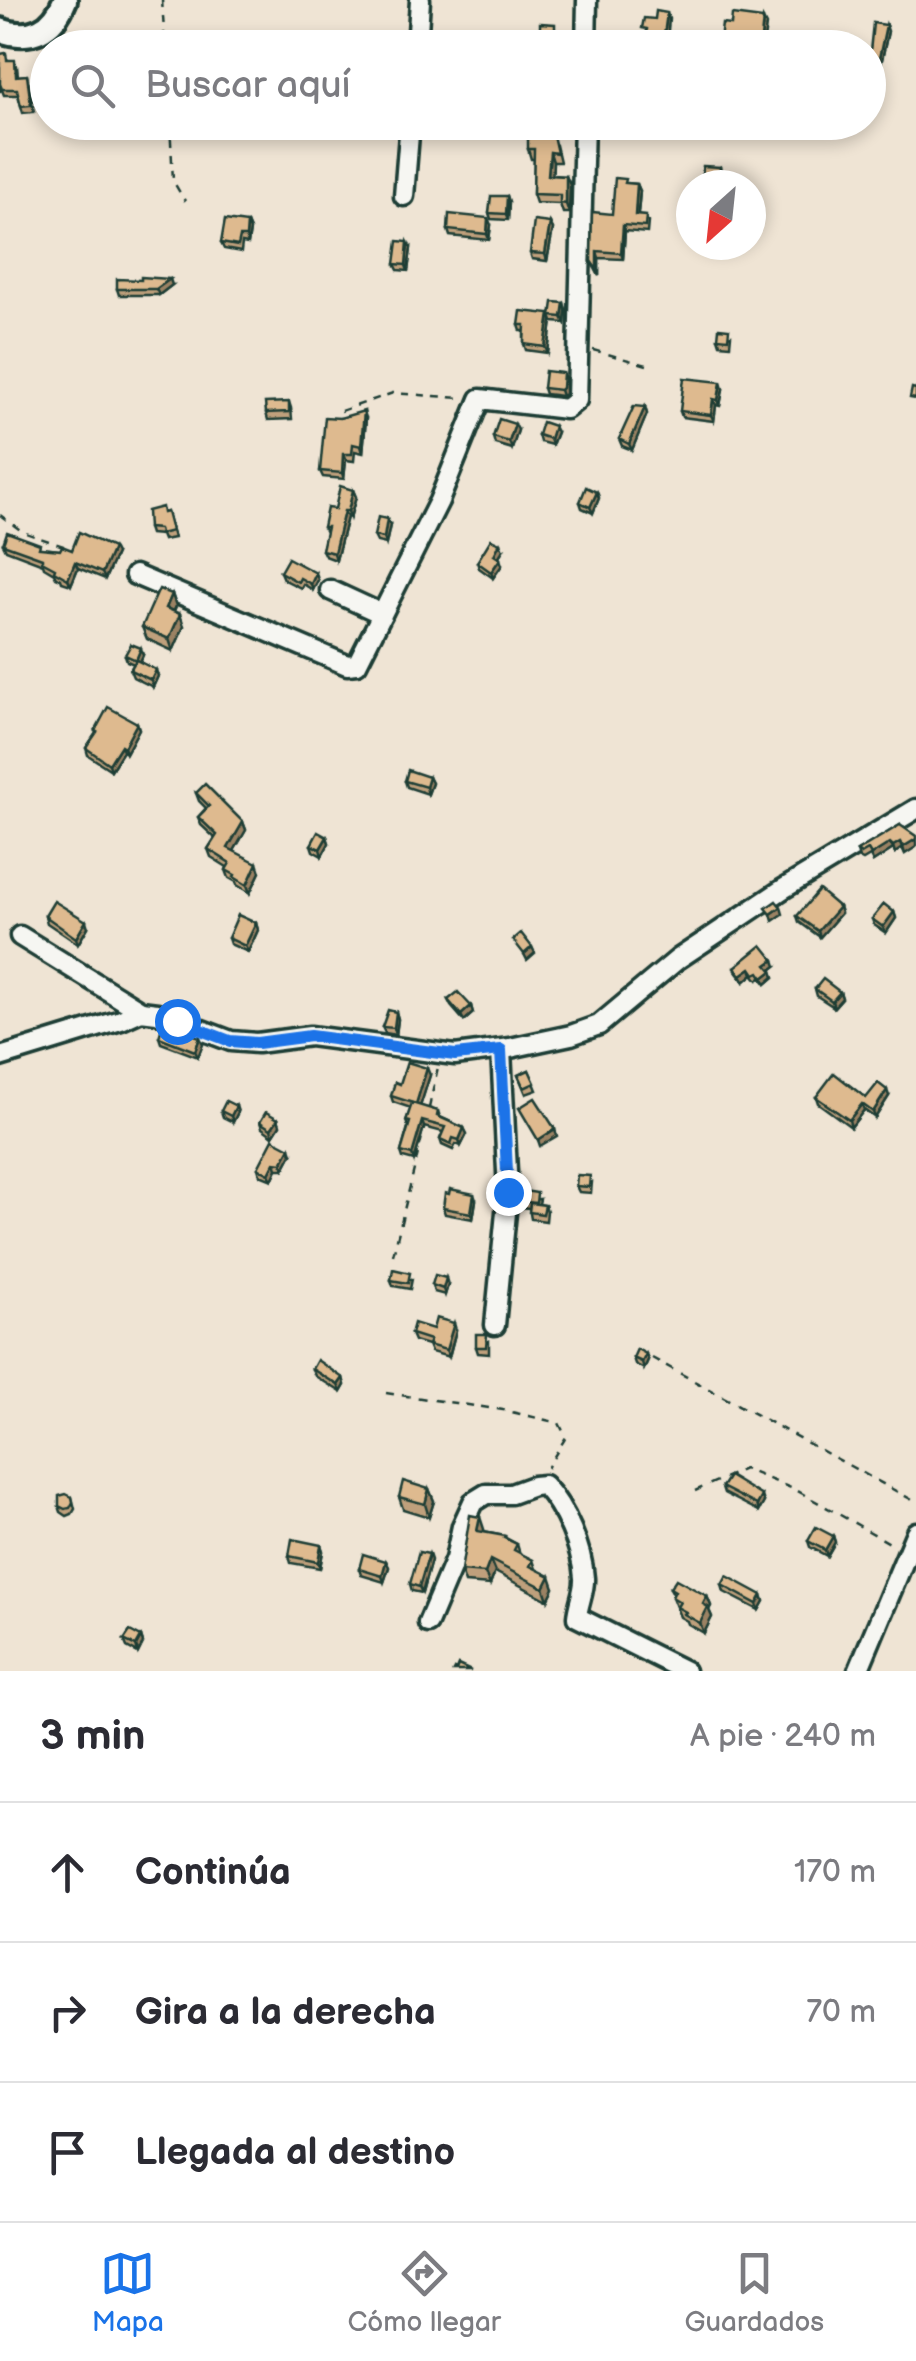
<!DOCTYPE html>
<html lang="es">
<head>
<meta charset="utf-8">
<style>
  :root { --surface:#fff; --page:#f2f2f3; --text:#2b2b33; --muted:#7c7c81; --line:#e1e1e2; --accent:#1a73e8 }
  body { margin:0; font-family:"Balsamiq Sans",sans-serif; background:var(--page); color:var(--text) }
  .compass { position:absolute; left:676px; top:170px; width:90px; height:90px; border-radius:50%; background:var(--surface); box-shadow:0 5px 15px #0003; rotate:207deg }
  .stop { position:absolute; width:30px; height:30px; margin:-22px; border:8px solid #1a73e8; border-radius:50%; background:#fff }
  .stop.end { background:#1a73e8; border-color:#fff; box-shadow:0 2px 10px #0008 }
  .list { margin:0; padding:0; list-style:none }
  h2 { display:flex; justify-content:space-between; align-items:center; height:130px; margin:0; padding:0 40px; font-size:42px }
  h2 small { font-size:32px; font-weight:400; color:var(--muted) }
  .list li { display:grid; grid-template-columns:65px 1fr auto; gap:30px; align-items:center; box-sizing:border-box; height:140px; padding:0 40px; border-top:2px solid var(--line) }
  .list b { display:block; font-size:38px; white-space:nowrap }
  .list em { font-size:32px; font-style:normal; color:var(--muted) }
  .icon { flex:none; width:55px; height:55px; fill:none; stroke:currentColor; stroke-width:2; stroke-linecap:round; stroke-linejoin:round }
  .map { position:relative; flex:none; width:916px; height:1671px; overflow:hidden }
  .search { position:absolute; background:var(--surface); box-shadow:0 5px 15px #0003; left:30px; right:30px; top:30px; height:110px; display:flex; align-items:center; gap:25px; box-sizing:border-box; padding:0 35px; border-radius:55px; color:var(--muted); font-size:38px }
  .sheet { height:550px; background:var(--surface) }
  nav { display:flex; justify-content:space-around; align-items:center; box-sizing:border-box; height:140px; border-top:2px solid var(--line); background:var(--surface); font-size:28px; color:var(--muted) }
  nav a { display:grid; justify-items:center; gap:5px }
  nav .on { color:var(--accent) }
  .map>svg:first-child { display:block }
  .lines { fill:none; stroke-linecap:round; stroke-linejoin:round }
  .minor-casing { stroke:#1f3d34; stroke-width:25 }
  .major-casing { stroke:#1f3d34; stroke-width:30 }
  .path { stroke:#1f3d34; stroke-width:2.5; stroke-dasharray:8 8; stroke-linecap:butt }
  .minor { stroke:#f6f6f2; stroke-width:18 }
  .major { stroke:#f6f6f2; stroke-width:22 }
  .wall { fill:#bfa07b; stroke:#1f3d34; stroke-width:2.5 }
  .shaded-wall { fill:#9b8264; stroke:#1f3d34; stroke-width:2.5 }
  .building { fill:#deba8f; stroke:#1f3d34; stroke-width:2.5 }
  .route { stroke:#1a73e8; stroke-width:12 }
</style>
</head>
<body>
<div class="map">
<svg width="916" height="1671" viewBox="0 0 916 1671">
  <rect width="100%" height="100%" fill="#efe4d4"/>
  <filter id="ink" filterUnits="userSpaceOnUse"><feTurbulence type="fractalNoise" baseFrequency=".01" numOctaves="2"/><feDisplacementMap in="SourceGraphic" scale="20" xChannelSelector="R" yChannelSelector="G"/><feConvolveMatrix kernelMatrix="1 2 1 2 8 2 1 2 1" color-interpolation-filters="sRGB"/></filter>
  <g filter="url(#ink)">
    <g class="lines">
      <defs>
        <g id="minor">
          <polyline points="417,48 420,0"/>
          <polyline points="586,48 587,0"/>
          <polyline points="404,196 410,122"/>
          <polyline points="135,575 347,665 357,664 439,501 480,399 566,409 577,400 584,122"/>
          <polyline points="330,590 382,614"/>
          <polyline points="20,936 141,1011"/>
          <polyline points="0,1057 121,1020 141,1011 157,1013 231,1041 257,1043 310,1036 455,1055 510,1048 571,1035 599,1025 678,959 783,889 916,809"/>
          <polyline points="495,1325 508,1192 501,1050"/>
          <path d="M428,1623L455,1559L462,1526L473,1502L486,1494H511L533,1486L544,1485C565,1508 582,1547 584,1578C585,1590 578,1604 577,1617L685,1671"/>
          <polyline points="858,1671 916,1532"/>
        </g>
        <path id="major" d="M0,30C31,41 53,30 65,0"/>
      </defs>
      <use href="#minor" class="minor-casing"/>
      <use href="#major" class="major-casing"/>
      <g class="path">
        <polyline points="162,0 165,48"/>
        <polyline points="170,122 173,181 185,201"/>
        <polyline points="593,350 654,367"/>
        <polyline points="341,411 393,393 461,398"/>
        <polyline points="0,515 23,532 75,550"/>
        <polyline points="429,1108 438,1067"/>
        <polyline points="393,1255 425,1125"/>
        <polyline points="652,1358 916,1502"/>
        <polyline points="386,1393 503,1410 559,1423 566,1437 547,1468"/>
        <polyline points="695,1491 744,1469 796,1490 895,1546"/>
      </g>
      <use href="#minor" class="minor"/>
      <use href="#major" class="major"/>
    </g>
    <g class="wall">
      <polygon points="888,31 880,69 871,68 869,61"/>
      <polygon points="0,54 17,66 18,76 27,75 34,112 23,113 18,95 4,95 2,90 0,91"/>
      <polygon points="868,73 881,81 879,95 868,93"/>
      <polygon points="556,145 560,162 553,162 552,175 566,176 570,185 569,213 563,213 560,204 536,203 533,194 534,159 531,159 528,149"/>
      <polygon points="720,167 722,173 721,185 704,185 702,182"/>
      <polygon points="627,183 637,184 640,191 638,215 648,222 647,233 625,231 623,259 599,258 599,276 591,261 612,214"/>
      <polygon points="507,196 509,202 508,220 491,219 489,213"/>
      <polygon points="247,223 250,230 248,244 242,243 241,252 224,249 221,243"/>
      <polygon points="550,223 553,229 547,261 532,259 530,253"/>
      <polygon points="491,225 489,240 450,236 448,230"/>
      <polygon points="411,248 408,271 398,270 395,264"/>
      <polygon points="172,285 159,295 119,295 117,289"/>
      <polygon points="564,303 566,310 565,323 553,322 551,316"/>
      <polygon points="550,314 552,320 548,353 526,350 524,344 524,331 521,331 519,325"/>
      <polygon points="731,335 730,345 720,344 718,338"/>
      <polygon points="565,379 565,394 562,396 545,394 543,388"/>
      <polygon points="723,389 720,406 716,405 714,421 682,417 680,411"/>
      <polygon points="289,402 291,408 292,419 268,420 266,413"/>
      <polygon points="645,407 647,414 632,450 622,446 619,439"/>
      <polygon points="340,418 366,418 363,453 355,451 354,461 346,460 344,479 323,477 320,471"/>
      <polygon points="518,430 512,449 495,444 493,437"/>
      <polygon points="557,432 552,445 540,442 538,435"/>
      <polygon points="353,490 356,497 350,518 347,517 336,560 325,556 322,550 327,534 323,527 335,509"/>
      <polygon points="597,492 599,498 593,513 582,508 580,502"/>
      <polygon points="167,512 174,538 163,540 161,535 150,534 148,528 163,513"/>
      <polygon points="390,525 386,544 377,542 374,536"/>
      <polygon points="3,544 60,550 72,550 116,554 105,579 78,568 71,585 62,582 61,579 56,577 54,573 44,567 43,564 6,550"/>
      <polygon points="503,550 498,558 502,565 493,578 479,568 477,562"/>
      <polygon points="280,572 318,580 313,590 303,584 301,588 283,579"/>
      <polygon points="172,594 176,606 174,611 184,626 173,651 147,639 142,627"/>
      <polygon points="125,655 143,655 140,662 158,676 153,687 133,677 130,670 134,664 127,661"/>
      <polygon points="137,723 139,729 126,753 123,751 111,770 88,755 86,748 96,733 95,731"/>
      <polygon points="429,777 432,783 428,794 407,787 405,781"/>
      <polygon points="196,793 243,822 246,830 234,851 260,872 250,893 237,885 236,882 229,878 226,870 227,867 211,857 208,849 215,838 201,825 198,817 206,808 199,801"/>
      <polygon points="900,825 905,854 902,848 895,853 893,849 873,862 870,856 863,860 859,858 857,851"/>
      <polygon points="327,837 329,843 322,856 313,851 311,845"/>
      <polygon points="839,907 841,913 820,937 799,922 797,916"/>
      <polygon points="894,912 896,918 886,933 874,925 872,919"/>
      <polygon points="45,916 88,927 78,944 47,923"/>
      <polygon points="256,923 258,930 248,952 230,944 228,938"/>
      <polygon points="776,966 771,970 774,977 766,984 761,978 758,980 753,974 744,982 737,973 735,967"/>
      <polygon points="815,989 840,992 842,998 834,1007 817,996"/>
      <polygon points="448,1000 471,1006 473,1013 464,1021 451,1006"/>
      <polygon points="396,1012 398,1019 396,1035 385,1033 382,1027"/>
      <polygon points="159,1037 203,1044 198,1057 161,1043"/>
      <polygon points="529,1070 537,1090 526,1094 518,1075"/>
      <polygon points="430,1075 420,1106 438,1111 440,1117 464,1128 467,1134 461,1146 456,1144 453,1150 442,1145 440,1139 443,1132 424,1127 414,1161 403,1158 401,1152 408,1127 406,1121 411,1108 393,1102 391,1096 400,1084"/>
      <polygon points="889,1096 875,1118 864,1110 851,1127 818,1103 816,1097 866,1098"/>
      <polygon points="221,1111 238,1112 233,1122 223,1117"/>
      <polygon points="278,1119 280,1125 273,1136 262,1128 260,1122"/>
      <polygon points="292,1154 284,1169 277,1169 272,1180 260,1175 258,1168"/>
      <polygon points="592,1182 591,1193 579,1192 576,1186"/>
      <polygon points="540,1199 539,1204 545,1205 547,1211 546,1221 531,1219 529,1208 519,1207 517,1201"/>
      <polygon points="476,1200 473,1219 445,1214 443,1208"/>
      <polygon points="412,1279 410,1289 393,1286 391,1280"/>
      <polygon points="432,1285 448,1285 445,1295 434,1292"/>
      <polygon points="456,1330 449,1357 431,1352 428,1345 414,1341 411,1334"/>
      <polygon points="489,1341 489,1354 478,1353 476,1347"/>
      <polygon points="633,1358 648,1360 644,1369 635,1364"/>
      <polygon points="312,1369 343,1378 345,1385 341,1392 315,1376"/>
      <polygon points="722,1487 764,1502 759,1511 724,1493"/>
      <polygon points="429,1489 434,1501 429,1517 403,1509 399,1497"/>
      <polygon points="72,1497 75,1509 72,1514 67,1516 61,1512 59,1506"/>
      <polygon points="484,1529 484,1532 505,1536 506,1538 517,1544 520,1554 533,1560 536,1569 554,1588 548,1600 495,1572 490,1585 465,1583 461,1571"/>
      <polygon points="833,1536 835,1542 827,1556 810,1547 808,1541"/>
      <polygon points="321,1545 323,1551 320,1568 291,1563 289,1556"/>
      <polygon points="431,1560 422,1593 412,1591 410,1584"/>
      <polygon points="386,1561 389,1567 384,1582 361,1575 359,1569"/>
      <polygon points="722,1585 762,1595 764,1601 759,1610 724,1592"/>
      <polygon points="670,1588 707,1596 711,1606 709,1610 712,1617 704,1633 688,1624 687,1621 680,1617 672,1597 673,1594"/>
      <polygon points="141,1637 143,1643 138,1653 127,1647 124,1640"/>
    </g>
    <g class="shaded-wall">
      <polygon points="667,13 669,19 667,42 664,35"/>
      <polygon points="763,19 766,25 763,48 760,48"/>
      <polygon points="886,25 888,31 880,69 878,63"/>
      <polygon points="879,74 881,81 879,95 877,89"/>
      <polygon points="550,152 553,162 552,184 548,175"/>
      <polygon points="566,176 570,185 569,213 566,204"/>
      <polygon points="637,184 640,191 637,221 635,215"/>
      <polygon points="507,196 509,202 508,220 506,214"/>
      <polygon points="488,218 491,225 489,240 487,234"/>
      <polygon points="247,223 250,230 248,244 246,237"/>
      <polygon points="550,223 553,229 547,261 545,254"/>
      <polygon points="623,225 625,231 623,259 621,253"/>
      <polygon points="408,242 411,248 408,271 406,265"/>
      <polygon points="597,251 599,258 599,276 597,270"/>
      <polygon points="170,279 172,285 159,295 156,289"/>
      <polygon points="564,303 566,310 565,323 562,317"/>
      <polygon points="550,314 552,320 548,353 545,347"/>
      <polygon points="563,373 565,379 565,394 562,396 560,390"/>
      <polygon points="721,382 723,389 720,406 718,400"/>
      <polygon points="713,399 716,405 714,421 711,415"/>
      <polygon points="645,407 647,414 632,450 629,444"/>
      <polygon points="364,411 366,418 363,453 361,446"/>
      <polygon points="515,424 518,430 512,449 509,442"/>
      <polygon points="554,426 557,432 552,445 550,439"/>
      <polygon points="343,454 346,460 344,479 342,473"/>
      <polygon points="353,490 356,497 350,518 348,511"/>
      <polygon points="597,492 599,498 593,513 590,507"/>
      <polygon points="344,511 347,517 336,560 334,553"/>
      <polygon points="387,519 390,525 386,544 384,538"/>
      <polygon points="500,543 503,550 496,561 494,555"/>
      <polygon points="113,548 116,554 105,579 102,573"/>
      <polygon points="500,559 502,565 493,578 491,572"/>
      <polygon points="75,562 78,568 71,585 68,579"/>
      <polygon points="316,573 318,580 313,590 311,584"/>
      <polygon points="172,594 176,606 170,619 166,608"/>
      <polygon points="180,614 184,626 173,651 169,639"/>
      <polygon points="141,648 143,655 138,666 136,660"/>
      <polygon points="156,670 158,676 153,687 151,680"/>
      <polygon points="137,723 139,729 126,753 124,747"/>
      <polygon points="121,745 123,751 111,770 109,764"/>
      <polygon points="429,777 432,783 428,794 426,787"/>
      <polygon points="243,822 246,830 231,856 228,848"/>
      <polygon points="327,837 329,843 322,856 320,849"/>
      <polygon points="916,839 916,847 905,854 903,847"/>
      <polygon points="900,842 902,848 895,853 893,846"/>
      <polygon points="890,843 893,849 873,862 871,855"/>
      <polygon points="257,863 260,872 250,893 247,885"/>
      <polygon points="781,907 783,914 773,921 771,914"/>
      <polygon points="839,907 841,913 820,937 818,931"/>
      <polygon points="894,912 896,918 886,933 883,927"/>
      <polygon points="86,921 88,927 78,944 76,938"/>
      <polygon points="256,923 258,930 248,952 245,946"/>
      <polygon points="532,947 535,953 527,960 524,954"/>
      <polygon points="774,960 776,966 769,971 767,965"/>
      <polygon points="751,968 753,974 744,982 741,975"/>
      <polygon points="772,971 774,977 766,984 763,978"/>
      <polygon points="840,992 842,998 834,1007 832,1001"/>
      <polygon points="471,1006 473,1013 464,1021 461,1015"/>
      <polygon points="396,1012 398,1019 396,1035 394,1028"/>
      <polygon points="200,1037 203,1044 198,1057 195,1051"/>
      <polygon points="427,1068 430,1075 419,1110 416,1104"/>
      <polygon points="887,1090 889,1096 875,1118 873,1112"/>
      <polygon points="862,1104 864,1110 851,1127 849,1120"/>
      <polygon points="236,1106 238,1112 233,1122 231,1116"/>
      <polygon points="278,1119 280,1125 273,1136 271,1129"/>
      <polygon points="422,1121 424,1127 414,1161 412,1155"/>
      <polygon points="464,1128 467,1134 461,1146 459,1140"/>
      <polygon points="555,1129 557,1136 540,1146 538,1140"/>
      <polygon points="290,1148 292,1154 284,1169 282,1163"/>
      <polygon points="275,1162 277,1169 272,1180 269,1174"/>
      <polygon points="474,1194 476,1200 473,1219 471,1213"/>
      <polygon points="446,1278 448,1285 445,1295 443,1289"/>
      <polygon points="454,1323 456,1330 449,1357 446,1350"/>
      <polygon points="646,1354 648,1360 644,1369 642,1362"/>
      <polygon points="343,1378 345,1385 341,1392 338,1385"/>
      <polygon points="429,1489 434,1501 429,1517 425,1504"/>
      <polygon points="762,1496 764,1502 759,1511 757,1505"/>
      <polygon points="480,1517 484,1529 482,1544 477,1531"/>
      <polygon points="833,1536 835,1542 827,1556 825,1550"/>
      <polygon points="321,1545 323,1551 320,1568 318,1562"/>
      <polygon points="429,1554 431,1560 422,1593 419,1587"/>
      <polygon points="490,1560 495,1572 490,1585 485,1573"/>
      <polygon points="386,1561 389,1567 384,1582 382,1576"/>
      <polygon points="550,1576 554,1588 548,1600 544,1588"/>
      <polygon points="762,1595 764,1601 759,1610 757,1604"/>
      <polygon points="707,1596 711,1606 709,1610 712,1617 704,1633 700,1623 703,1604"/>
      <polygon points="141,1637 143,1643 138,1653 136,1646"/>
    </g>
    <g class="building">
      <polygon points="656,11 667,13 664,35 675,36 677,48 645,48 647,29 642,28 644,18 655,19"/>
      <polygon points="732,15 763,19 760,48 719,48 722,24 731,25"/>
      <polygon points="540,23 555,24 555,31 562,31 562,48 535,47 535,30 540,30"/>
      <polygon points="873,23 886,25 878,63 869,61"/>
      <polygon points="6,53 7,60 15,60 16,76 27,75 31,105 21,106 17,89 2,89 0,84 0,54"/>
      <polygon points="868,73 879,74 877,89 868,88"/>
      <polygon points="528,134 553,135 557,153 550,152 548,175 566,176 566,204 560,203 560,195 533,194 534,149 528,149"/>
      <polygon points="703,166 720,167 719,182 702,182"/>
      <polygon points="615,178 626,179 625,183 637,184 635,215 646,216 645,227 623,225 621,253 597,251 597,270 591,261 592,212 612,214"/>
      <polygon points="491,196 507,196 506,214 489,213"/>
      <polygon points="449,214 488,218 487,234 448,230"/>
      <polygon points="225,220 247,223 246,237 240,237 238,246 221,243"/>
      <polygon points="534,221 550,223 545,254 530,253"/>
      <polygon points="398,241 408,242 406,265 395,264"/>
      <polygon points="141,277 170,279 156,289 117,289 117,279 141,280"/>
      <polygon points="553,302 564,303 562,317 551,316"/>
      <polygon points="521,311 550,314 545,347 524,344 525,325 519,325"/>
      <polygon points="719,328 729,329 728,339 718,338"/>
      <polygon points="545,371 563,373 562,388 560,390 543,388"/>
      <polygon points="684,378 721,382 718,400 713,399 711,415 680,411"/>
      <polygon points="912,388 916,389 916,399 910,398"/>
      <polygon points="289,402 289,412 266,413 265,403"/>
      <polygon points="634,406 645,407 629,444 619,439"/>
      <polygon points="364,411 361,446 353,444 352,454 343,454 342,473 320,471 325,417 340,418"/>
      <polygon points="499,419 515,424 509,442 493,437"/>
      <polygon points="542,422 554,426 550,439 538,435"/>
      <polygon points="340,486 353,490 348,511 344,511 334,553 322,550 327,527 323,527 327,508 335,509"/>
      <polygon points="586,487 597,492 590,507 580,502"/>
      <polygon points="162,507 163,513 167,512 172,531 160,534 159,529 148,528 147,511"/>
      <polygon points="378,517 387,519 384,538 374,536"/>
      <polygon points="7,532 40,544 39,548 60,550 62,546 72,550 79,532 113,548 102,573 75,562 68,579 54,571 55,568 42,561 42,558 3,544"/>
      <polygon points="491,539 500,543 494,555 500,559 491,572 477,562"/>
      <polygon points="288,558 316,573 311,584 300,578 298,582 280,572"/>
      <polygon points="159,589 172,594 166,608 180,614 169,639 142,627"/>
      <polygon points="131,644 141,648 136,660 125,655"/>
      <polygon points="136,660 156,670 151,680 130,670"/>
      <polygon points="108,707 137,723 124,747 121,745 109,764 86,748 97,732 95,731"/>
      <polygon points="408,770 429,777 426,787 405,781"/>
      <polygon points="205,784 243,822 228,848 257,863 247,885 234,877 235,875 226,870 230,863 208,849 217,835 198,817 209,806 196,793"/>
      <polygon points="900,825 916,836 916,839 903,847 900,842 893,846 890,843 871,855 868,850 861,854 857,851"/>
      <polygon points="318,832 327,837 320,849 311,845"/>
      <polygon points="819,890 839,907 818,931 797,916"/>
      <polygon points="54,901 86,921 76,938 45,916"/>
      <polygon points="776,901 781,907 771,914 766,908"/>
      <polygon points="884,904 894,912 883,927 872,919"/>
      <polygon points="238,915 256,923 245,946 228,938"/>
      <polygon points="521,933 532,947 524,954 513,940"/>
      <polygon points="762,945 774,960 767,965 772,971 763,978 759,972 755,974 751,968 741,975 735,967"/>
      <polygon points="823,979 840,992 832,1001 815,989"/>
      <polygon points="458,992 471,1006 461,1015 448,1000"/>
      <polygon points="388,1010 396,1012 394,1028 382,1027"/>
      <polygon points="162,1027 177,1033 178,1029 200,1037 195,1051 159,1037"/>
      <polygon points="407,1062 427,1068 416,1104 391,1096 395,1082 400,1084"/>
      <polygon points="529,1070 535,1083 524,1088 518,1075"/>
      <polygon points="834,1073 866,1098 878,1083 887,1090 873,1112 862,1104 849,1120 816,1097"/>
      <polygon points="535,1098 555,1129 538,1140 519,1108"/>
      <polygon points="226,1101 236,1106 231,1116 221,1111"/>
      <polygon points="412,1103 438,1111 437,1116 464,1128 459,1140 453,1138 451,1144 440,1139 445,1127 422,1121 412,1155 401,1152 410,1122 406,1121"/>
      <polygon points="266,1112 278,1119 271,1129 260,1122"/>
      <polygon points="273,1139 290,1148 282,1163 275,1162 269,1174 258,1168"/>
      <polygon points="577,1175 590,1176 589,1187 576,1186"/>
      <polygon points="450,1189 474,1194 471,1213 443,1208 445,1193 449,1194"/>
      <polygon points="518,1190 537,1193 536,1203 517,1201"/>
      <polygon points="530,1203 545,1205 543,1214 529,1212"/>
      <polygon points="393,1269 410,1273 408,1283 391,1280"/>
      <polygon points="435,1275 446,1278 443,1289 432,1285"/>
      <polygon points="436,1318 454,1323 446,1350 428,1345 430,1340 411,1334 414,1323 433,1329"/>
      <polygon points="476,1334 487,1334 486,1347 476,1347"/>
      <polygon points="637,1349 646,1354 642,1362 633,1358"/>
      <polygon points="317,1360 343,1378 338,1385 312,1369"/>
      <polygon points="729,1476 762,1496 757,1505 722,1487"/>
      <polygon points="403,1481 429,1489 425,1504 399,1497"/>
      <polygon points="66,1494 72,1497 73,1502 70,1508 65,1509 59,1506 59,1496"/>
      <polygon points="470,1515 480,1517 477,1531 505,1536 504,1538 517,1544 514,1550 533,1560 530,1566 550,1576 544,1588 490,1560 485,1573 461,1571"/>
      <polygon points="816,1527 833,1536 825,1550 808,1541"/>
      <polygon points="292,1539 321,1545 318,1562 289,1556"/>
      <polygon points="419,1552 429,1554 419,1587 410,1584"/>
      <polygon points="363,1554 386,1561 382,1576 359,1569"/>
      <polygon points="727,1576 762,1595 757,1604 722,1585"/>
      <polygon points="676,1579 707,1596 703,1604 708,1607 700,1623 684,1614 686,1612 677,1607 680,1602 672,1597 675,1591 670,1588"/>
      <polygon points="130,1631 141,1637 136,1646 124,1640"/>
      <polygon points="458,1665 471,1671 453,1671 454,1669 456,1670"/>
    </g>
  </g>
  <g class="lines" filter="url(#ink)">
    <polyline class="route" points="177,1021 230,1041 257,1043 310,1036 455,1055 501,1050 508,1192"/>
  </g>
</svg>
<svg class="compass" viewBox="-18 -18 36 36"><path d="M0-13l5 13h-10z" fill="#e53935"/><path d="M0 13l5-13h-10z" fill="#7c7c81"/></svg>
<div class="stop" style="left:177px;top:1021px"></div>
<div class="stop end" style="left:508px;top:1192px"></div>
<div class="search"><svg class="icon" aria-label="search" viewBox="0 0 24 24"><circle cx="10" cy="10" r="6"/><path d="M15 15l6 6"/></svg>Buscar aquí</div>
</div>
<section class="sheet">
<h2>3 min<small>A pie · 240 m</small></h2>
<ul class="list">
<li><svg class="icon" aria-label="ahead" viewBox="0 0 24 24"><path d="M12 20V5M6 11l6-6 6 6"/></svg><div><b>Continúa</b></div><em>170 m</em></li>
<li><svg class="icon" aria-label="right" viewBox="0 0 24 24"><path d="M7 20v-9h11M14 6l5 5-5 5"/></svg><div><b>Gira a la derecha</b></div><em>70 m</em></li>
<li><svg class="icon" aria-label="arrive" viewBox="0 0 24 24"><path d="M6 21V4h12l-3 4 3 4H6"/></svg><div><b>Llegada al destino</b></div></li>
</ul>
</section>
<nav>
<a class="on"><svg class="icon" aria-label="map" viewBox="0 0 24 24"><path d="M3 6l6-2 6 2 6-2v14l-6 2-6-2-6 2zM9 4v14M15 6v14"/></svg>Mapa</a>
<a><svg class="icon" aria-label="directions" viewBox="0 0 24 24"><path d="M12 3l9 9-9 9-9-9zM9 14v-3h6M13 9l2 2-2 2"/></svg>Cómo llegar</a>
<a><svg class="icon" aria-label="saved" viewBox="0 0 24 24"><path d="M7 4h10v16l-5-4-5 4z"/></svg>Guardados</a>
</nav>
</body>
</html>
